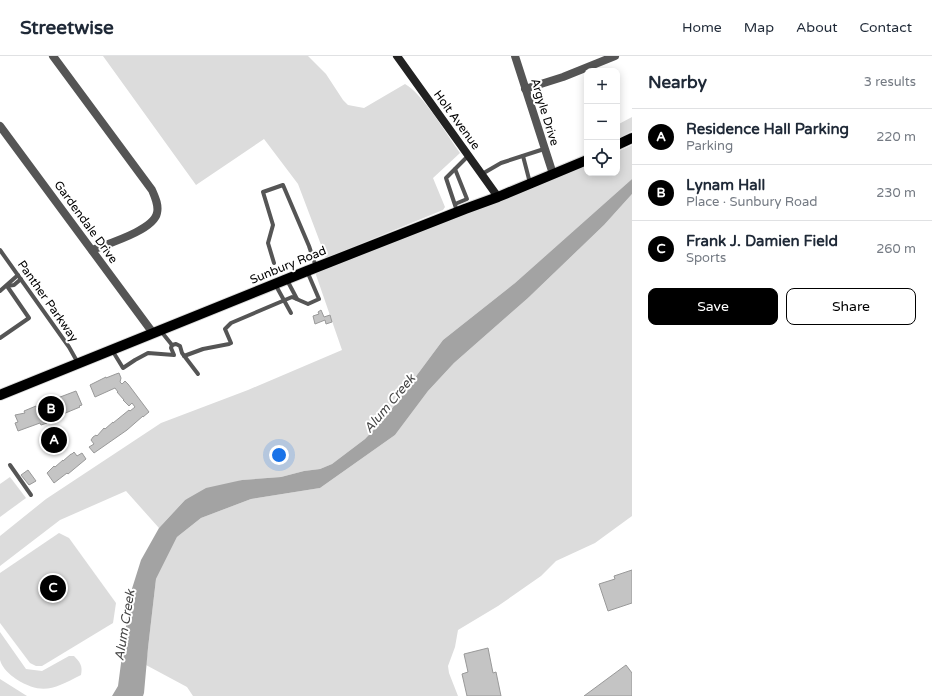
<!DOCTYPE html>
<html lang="en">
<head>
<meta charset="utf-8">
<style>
  :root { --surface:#fff; --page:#f6f6f7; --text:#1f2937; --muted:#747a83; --line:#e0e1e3; --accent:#000 }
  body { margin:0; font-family:"Varela Round",sans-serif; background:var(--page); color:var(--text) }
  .controls { position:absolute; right:12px; top:12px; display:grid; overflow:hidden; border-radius:8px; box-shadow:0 2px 10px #0003 }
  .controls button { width:36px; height:36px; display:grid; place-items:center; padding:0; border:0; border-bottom:1px solid var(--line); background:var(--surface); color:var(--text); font:20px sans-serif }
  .you { position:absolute; left:279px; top:399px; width:14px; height:14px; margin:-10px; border:3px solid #fff; border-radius:50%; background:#1a73e8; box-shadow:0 0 0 6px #1a73e833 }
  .badge { display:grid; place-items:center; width:26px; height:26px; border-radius:50%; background:var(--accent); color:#fff; font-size:13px; font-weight:700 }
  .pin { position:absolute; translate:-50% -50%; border:2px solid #fff; box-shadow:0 1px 4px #0006 }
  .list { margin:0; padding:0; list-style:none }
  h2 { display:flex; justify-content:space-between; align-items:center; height:52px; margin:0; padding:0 16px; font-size:17px }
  h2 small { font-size:13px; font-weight:400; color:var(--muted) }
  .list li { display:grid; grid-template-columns:26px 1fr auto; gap:12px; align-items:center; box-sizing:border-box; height:56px; padding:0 16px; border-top:1px solid var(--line) }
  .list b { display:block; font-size:15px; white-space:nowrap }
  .list p { margin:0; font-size:13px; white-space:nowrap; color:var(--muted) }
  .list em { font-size:13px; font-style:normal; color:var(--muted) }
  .actions { display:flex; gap:8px; padding:12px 16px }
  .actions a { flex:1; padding:9px 0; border:1px solid var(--accent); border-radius:8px; text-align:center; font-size:14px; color:var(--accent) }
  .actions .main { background:var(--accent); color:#fff }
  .icon { flex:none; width:22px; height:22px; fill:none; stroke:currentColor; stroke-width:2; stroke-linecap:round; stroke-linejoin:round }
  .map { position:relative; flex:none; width:632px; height:640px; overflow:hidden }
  header { display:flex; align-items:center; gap:24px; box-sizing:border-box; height:56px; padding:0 20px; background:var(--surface); border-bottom:1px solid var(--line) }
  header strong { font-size:19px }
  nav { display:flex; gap:22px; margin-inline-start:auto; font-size:14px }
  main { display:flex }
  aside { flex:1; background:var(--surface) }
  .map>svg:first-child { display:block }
  .green { fill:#dcdcdc }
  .water { fill:#a3a3a3 }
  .building { fill:#c4c4c4; stroke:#999 }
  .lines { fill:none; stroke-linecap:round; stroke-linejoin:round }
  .primary-casing { stroke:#dbdbdb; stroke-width:12 }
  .lane { stroke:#555; stroke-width:4 }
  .street { stroke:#555; stroke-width:8 }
  .secondary { stroke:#222; stroke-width:8 }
  .primary { stroke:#000; stroke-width:10 }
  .labels { text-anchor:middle; stroke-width:4; stroke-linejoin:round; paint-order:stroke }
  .street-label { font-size:12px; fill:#000; stroke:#fff }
  .water-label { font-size:13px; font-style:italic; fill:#444; stroke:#fff }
</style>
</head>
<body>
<header>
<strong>Streetwise</strong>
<nav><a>Home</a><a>Map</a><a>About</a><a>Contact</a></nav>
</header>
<main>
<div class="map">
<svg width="632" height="640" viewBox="0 0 632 640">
  <rect width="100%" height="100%" fill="#fff"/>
  <g class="green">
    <path d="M103,0H308L326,18L343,44L348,49L364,52L405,28C423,38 447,79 460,97L433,122L445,151L443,154L326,202L298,128L264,83L196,129Z"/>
    <polygon points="632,61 632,75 617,83 617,69"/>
    <polygon points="632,89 632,123 515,227 443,284 385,362 365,383 332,408 320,413 304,415 281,421 242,424 185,444 159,472 126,435 60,464 0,510 0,480 46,443 161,367 248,334 342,294 315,216 587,110 587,117 617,117 617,96"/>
    <polygon points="632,138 632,460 595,487 556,505 541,520 498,550 458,574 455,591 448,610 449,617 458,640 193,640 187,631 146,609 156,523 177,481 201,462 251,443 320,432 395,379 428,335 454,307 528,242 604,169"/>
    <polygon points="10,421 26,442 0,461 0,428"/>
    <polygon points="59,477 69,482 116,547 113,567 42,610 36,610 30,607 0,567 0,517"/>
    <path d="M0,576L26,613L42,615L69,600H74C80,606 83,610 81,619C55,632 43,640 16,623C10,619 2,612 0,604C0,598 0,584 0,576Z"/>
    <polygon points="0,623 27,640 0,640"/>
  </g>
  <polygon class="water" points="632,123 632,138 604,169 528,242 454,307 428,335 395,379 320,432 251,443 201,462 177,481 156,523 148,592 144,637 143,640 112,640 118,630 130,539 141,504 159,472 185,444 206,432 242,424 281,421 304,415 320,413 332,408 365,383 385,362 443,284 515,227"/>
  <g class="building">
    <polygon points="321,254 324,261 330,259 332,266 326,268 325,264 315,268 313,260 319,258 318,256"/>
    <polygon points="119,317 121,322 120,326 122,328 125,325 128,328 149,356 143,361 143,360 127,374 94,397 89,391 94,388 91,384 93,381 96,379 97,380 104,372 105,373 113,366 113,367 129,354 130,355 135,351 132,347 129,350 123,344 124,344 117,336 118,336 115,332 95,341 90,329 106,321 106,322 116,318"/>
    <polygon points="76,335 82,349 79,350 80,351 46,365 47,367 41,369 40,367 18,375 15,367 18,366 15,359 25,357 24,355 36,350 37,352 40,351 39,349"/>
    <polygon points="74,396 77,400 82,397 86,403 68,418 67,417 54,427 47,417 54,410 55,411 63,404 63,405 71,398 72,398"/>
    <polygon points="28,414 36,425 29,429 21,419"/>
    <polygon points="632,514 632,547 608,555 599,528 615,523 614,520"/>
    <polygon points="488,592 493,617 496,616 501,640 467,640 462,618 468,616 464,598"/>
    <polygon points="626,609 632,617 632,640 584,640"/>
  </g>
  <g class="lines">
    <defs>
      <g id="primary">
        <polyline points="617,89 632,82"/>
        <polyline points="0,339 307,215 465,153 498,141 587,104"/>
      </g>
    </defs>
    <use href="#primary" class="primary-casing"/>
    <g class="lane">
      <polyline points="523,100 530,127"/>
      <polyline points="482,118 501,107 544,93"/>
      <polyline points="455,148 467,143 455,113"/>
      <polyline points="457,155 446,122 468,100"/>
      <polyline points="0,194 69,291 78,307"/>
      <polyline points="274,207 268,187 273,169 263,136 283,129 309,190 316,211"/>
      <polyline points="287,224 297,243"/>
      <polyline points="275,228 291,257"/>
      <polyline points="7,230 14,229 21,223"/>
      <polyline points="0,235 18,219"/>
      <polyline points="160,274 172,289 176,288 180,290 182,297 198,318"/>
      <polyline points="0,282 29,262 7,230"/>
      <polyline points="112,294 123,312 135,304 148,297 174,299 171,292 172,289"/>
      <polyline points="184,300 203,293 229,288 231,287 225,273 231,267 292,241 308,248 319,243 307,215"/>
      <polyline points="10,409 31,439"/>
    </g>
    <g class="street">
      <path d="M53,0L152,134C155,141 159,149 157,157C154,174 107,188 92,194"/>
      <polyline points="515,0 553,118"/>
      <polyline points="525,33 563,21 615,0"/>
      <polyline points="0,70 153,277"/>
    </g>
    <polyline class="secondary" points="397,0 498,141"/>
    <use href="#primary" class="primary"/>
  </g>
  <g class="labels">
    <g class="street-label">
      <text transform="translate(545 56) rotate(73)" y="4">Argyle Drive</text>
      <text transform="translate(457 64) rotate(54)" y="4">Holt Avenue</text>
      <text transform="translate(86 166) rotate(54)" y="4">Gardendale Drive</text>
      <text transform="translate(288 209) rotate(-22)" y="4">Sunbury Road</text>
      <text transform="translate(48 245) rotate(55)" y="4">Panther Parkway</text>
    </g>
    <g class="water-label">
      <text transform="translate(389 347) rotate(-50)" y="5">Alum Creek</text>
      <text transform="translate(124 569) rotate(-81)" y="5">Alum Creek</text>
    </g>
  </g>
</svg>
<div class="controls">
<button>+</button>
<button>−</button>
<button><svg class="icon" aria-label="locate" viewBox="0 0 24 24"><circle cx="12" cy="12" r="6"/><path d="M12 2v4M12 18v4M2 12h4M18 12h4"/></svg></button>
</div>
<div class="you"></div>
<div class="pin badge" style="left:54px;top:384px">A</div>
<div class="pin badge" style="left:51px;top:353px">B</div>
<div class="pin badge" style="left:53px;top:532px">C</div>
</div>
<aside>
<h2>Nearby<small>3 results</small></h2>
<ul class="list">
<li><span class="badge">A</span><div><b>Residence Hall Parking</b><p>Parking</p></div><em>220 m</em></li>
<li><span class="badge">B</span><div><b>Lynam Hall</b><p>Place · Sunbury Road</p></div><em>230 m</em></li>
<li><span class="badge">C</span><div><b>Frank J. Damien Field</b><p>Sports</p></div><em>260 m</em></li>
</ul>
<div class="actions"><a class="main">Save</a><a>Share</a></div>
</aside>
</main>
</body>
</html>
